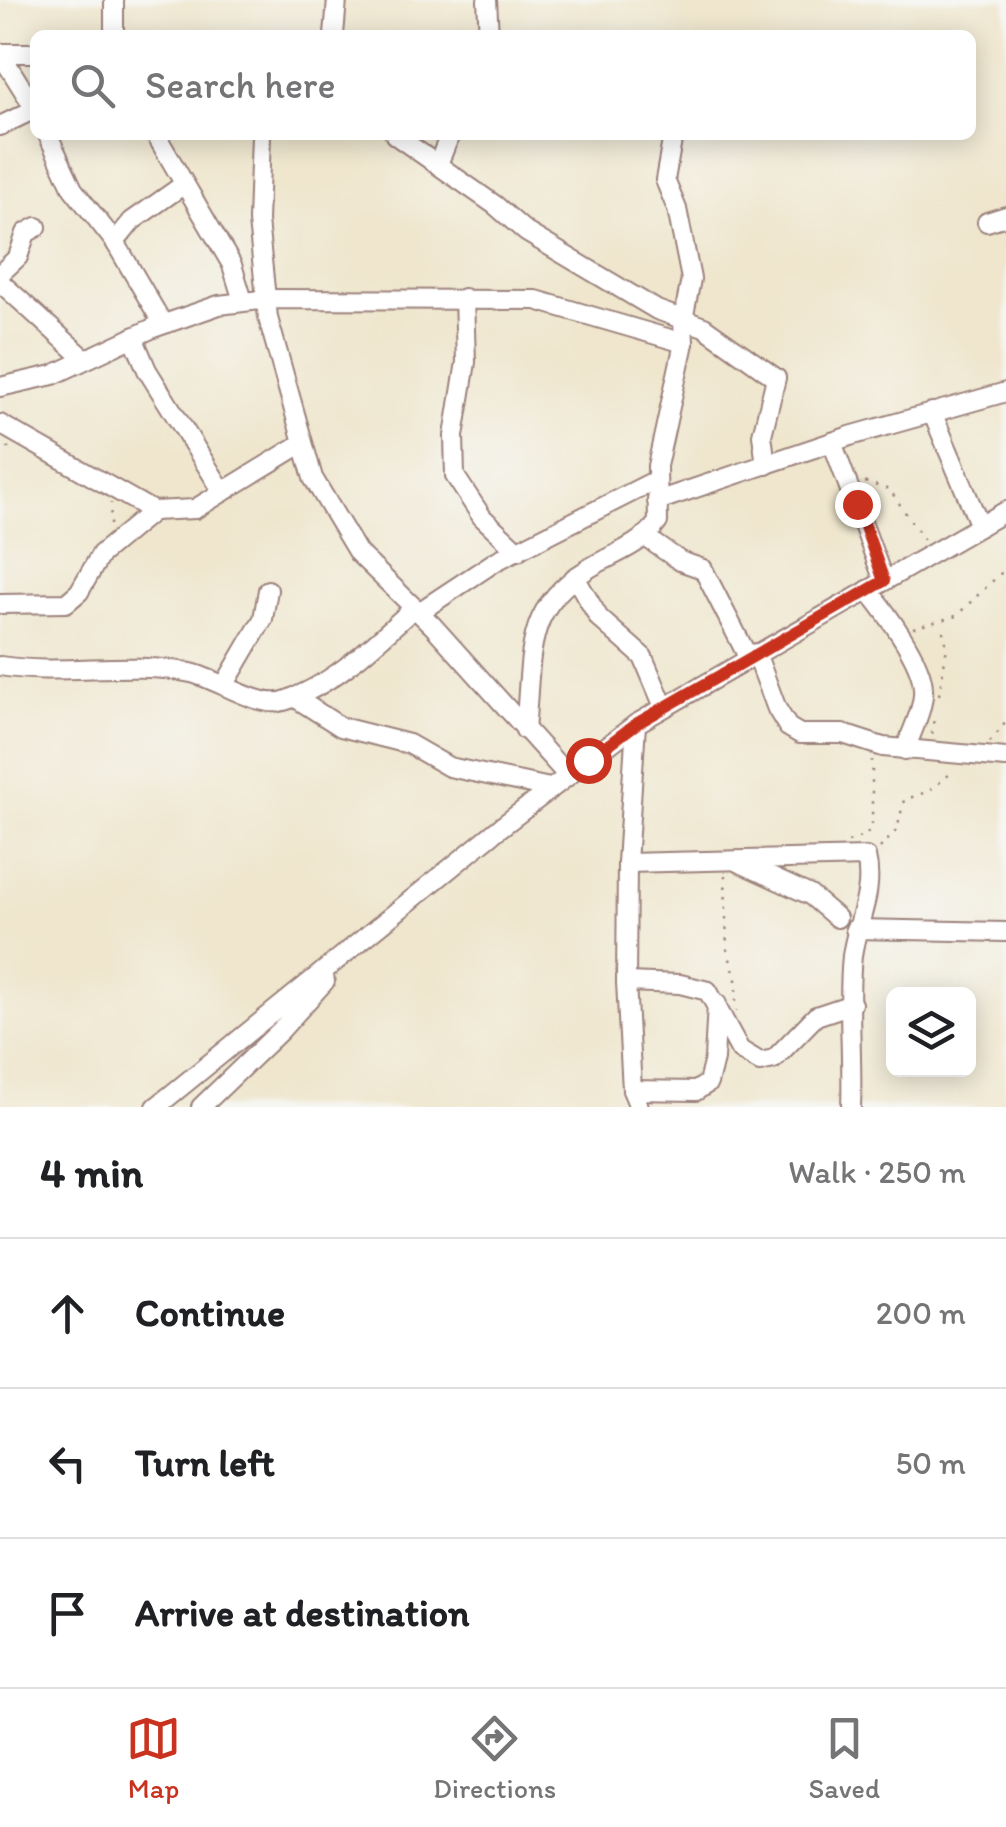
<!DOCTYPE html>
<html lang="en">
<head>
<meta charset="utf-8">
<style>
  :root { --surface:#fff; --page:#f6f6f6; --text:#202124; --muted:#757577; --line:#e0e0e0; --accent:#c8321e }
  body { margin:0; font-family:Itim,sans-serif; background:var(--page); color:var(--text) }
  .controls { position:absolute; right:30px; bottom:30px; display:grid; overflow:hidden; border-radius:15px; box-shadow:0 5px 25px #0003 }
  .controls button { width:90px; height:90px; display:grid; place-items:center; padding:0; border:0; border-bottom:2px solid var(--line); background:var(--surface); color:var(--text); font:50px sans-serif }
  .stop { position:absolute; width:30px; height:30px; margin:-22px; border:8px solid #c8321e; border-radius:50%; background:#fff }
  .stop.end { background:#c8321e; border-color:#fff; box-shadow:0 2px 10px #0008 }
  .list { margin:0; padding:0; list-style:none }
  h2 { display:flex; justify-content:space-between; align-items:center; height:130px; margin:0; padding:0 40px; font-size:42px }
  h2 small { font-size:32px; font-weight:400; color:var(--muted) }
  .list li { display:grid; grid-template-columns:65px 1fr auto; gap:30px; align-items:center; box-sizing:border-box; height:150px; padding:0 40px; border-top:2px solid var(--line) }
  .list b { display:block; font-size:38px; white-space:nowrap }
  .list em { font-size:32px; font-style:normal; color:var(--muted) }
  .icon { flex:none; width:55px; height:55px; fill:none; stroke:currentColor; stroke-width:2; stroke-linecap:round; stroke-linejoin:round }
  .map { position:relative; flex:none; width:1006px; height:1107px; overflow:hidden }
  .search { position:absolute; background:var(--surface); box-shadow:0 5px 25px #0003; left:30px; right:30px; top:30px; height:110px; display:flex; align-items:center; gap:25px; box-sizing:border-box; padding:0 35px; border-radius:15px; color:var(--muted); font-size:38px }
  .sheet { height:580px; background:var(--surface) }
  nav { display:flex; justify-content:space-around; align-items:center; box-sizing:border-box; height:140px; border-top:2px solid var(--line); background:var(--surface); font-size:28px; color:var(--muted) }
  nav a { display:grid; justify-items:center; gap:5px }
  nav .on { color:var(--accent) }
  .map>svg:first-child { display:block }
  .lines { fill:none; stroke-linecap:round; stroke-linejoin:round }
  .minor-casing { stroke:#9c827c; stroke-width:22 }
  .path { stroke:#9c827c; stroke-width:2.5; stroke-dasharray:2.5 8; stroke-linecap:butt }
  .minor { stroke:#fff; stroke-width:18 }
  .route { stroke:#c8321e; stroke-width:12 }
</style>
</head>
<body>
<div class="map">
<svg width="1006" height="1107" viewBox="0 0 1006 1107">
  <rect width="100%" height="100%" fill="#f6f6f2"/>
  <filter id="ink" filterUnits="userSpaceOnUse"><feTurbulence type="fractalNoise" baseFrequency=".01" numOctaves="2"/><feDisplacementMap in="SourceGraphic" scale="20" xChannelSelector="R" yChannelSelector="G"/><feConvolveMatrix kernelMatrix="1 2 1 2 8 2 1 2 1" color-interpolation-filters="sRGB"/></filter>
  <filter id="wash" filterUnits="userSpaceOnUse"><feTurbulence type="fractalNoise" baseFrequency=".0048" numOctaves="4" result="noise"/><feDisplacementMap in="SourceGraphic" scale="40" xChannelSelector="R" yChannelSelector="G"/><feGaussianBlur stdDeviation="2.25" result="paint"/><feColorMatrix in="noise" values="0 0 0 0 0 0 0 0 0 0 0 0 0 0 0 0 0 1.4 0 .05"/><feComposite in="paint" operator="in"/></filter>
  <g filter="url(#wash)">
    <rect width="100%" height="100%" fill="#efe6cd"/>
  </g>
  <g filter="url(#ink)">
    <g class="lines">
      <defs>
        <g id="minor">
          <polyline points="114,0 114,35"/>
          <polyline points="487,0 489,35"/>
          <polyline points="334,35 337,0"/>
          <polyline points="0,53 35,109"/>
          <polyline points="0,53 35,53"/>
          <polyline points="0,126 35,109"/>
          <polyline points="48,135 73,189 115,242 163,324"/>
          <polyline points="156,135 232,265 243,301"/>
          <polyline points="261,135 258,221 268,318 313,478 358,553 433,626 567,775"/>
          <polyline points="395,135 495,205 526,232 657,310 704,327 776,378 762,435 766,465"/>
          <polyline points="438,164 450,135"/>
          <polyline points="987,222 1006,216"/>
          <polyline points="115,242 132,221 183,185"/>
          <polyline points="0,274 18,257 26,233 37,227"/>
          <polyline points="0,282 85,359"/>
          <polyline points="464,298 466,362 454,436 455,476 482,517 518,551"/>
          <polyline points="133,337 147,370 223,492"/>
          <polyline points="0,387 53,375 153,328 219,305 269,299 536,300 684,343"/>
          <polyline points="932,412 980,526"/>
          <polyline points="0,424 153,511 195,509 301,444"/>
          <polyline points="832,442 884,581"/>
          <polyline points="657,501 850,436 1006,392"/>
          <polyline points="644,536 680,561 703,569 748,657"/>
          <polyline points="575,577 599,618 643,657 664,707"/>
          <path d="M868,590C885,611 922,660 923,688C925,706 911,733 905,750"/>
          <polyline points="0,604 66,603 79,592 101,554 153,511"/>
          <polyline points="419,612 496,561 656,480"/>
          <polyline points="756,653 777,709 788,727 800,734 843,734 883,747 1006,758"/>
          <path d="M0,666C64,676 128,660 191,673C218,679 259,709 284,701C333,686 377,641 414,608"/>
          <polyline points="225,684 263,619 268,590"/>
          <polyline points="294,697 341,727 409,744 449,767 550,788"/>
          <polyline points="636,724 627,863 626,982 632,1090 639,1107"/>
          <path d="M525,730C533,651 521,604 600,562C620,552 645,541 658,522L657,466L684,343L683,320L691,279L677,209L665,180L673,135"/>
          <polyline points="736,861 810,895 837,918"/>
          <path d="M627,863L866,857C875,893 856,923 852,956C847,1002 853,1059 851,1107"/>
          <polyline points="855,929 1006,932"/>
          <polyline points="626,982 680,984 708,991 740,1050 760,1062 774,1059 816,1016 852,1004"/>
          <polyline points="632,1090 696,1091 708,1083 714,1059 717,1004"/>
          <polyline points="156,1107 501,827 636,724 1006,511"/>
          <polyline points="201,1107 281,1030 325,981"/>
        </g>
      </defs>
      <use href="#minor" class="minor-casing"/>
      <g class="path">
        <polyline points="0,456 10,446"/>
        <polyline points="865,482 890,490 924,540"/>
        <polyline points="110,525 111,503"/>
        <polyline points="913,628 956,616 1002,572"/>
        <polyline points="939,695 947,647 941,623"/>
        <polyline points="932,734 934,717"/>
        <polyline points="990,742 1006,722"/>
        <polyline points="848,842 866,835 872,827 872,760"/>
        <polyline points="880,848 897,830 904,800 929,791 955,770"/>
        <polyline points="725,875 727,949 736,978 736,1011"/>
      </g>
      <use href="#minor" class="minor"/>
    </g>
  </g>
  <g class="lines" filter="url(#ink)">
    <polyline class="route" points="588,760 636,724 884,581 857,504"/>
  </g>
</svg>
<div class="controls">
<button><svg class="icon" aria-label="layers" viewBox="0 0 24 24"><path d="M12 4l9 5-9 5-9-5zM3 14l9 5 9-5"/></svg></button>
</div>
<div class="stop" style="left:588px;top:760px"></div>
<div class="stop end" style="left:857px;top:504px"></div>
<div class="search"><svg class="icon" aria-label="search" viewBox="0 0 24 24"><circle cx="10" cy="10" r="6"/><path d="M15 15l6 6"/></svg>Search here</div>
</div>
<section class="sheet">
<h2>4 min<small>Walk · 250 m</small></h2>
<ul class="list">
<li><svg class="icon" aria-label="ahead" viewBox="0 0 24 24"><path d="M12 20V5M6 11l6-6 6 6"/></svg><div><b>Continue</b></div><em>200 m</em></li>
<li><svg class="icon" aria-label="left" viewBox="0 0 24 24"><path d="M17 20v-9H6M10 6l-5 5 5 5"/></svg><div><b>Turn left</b></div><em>50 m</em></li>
<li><svg class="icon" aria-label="arrive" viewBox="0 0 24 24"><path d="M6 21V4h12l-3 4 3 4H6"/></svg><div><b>Arrive at destination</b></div></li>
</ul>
</section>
<nav>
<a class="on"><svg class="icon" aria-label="map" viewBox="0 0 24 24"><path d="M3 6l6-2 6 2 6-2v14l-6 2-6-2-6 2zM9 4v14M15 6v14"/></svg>Map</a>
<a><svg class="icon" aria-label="directions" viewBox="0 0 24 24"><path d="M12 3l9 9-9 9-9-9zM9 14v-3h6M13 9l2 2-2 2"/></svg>Directions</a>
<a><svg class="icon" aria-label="saved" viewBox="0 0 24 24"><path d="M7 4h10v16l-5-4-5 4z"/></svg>Saved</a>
</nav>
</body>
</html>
